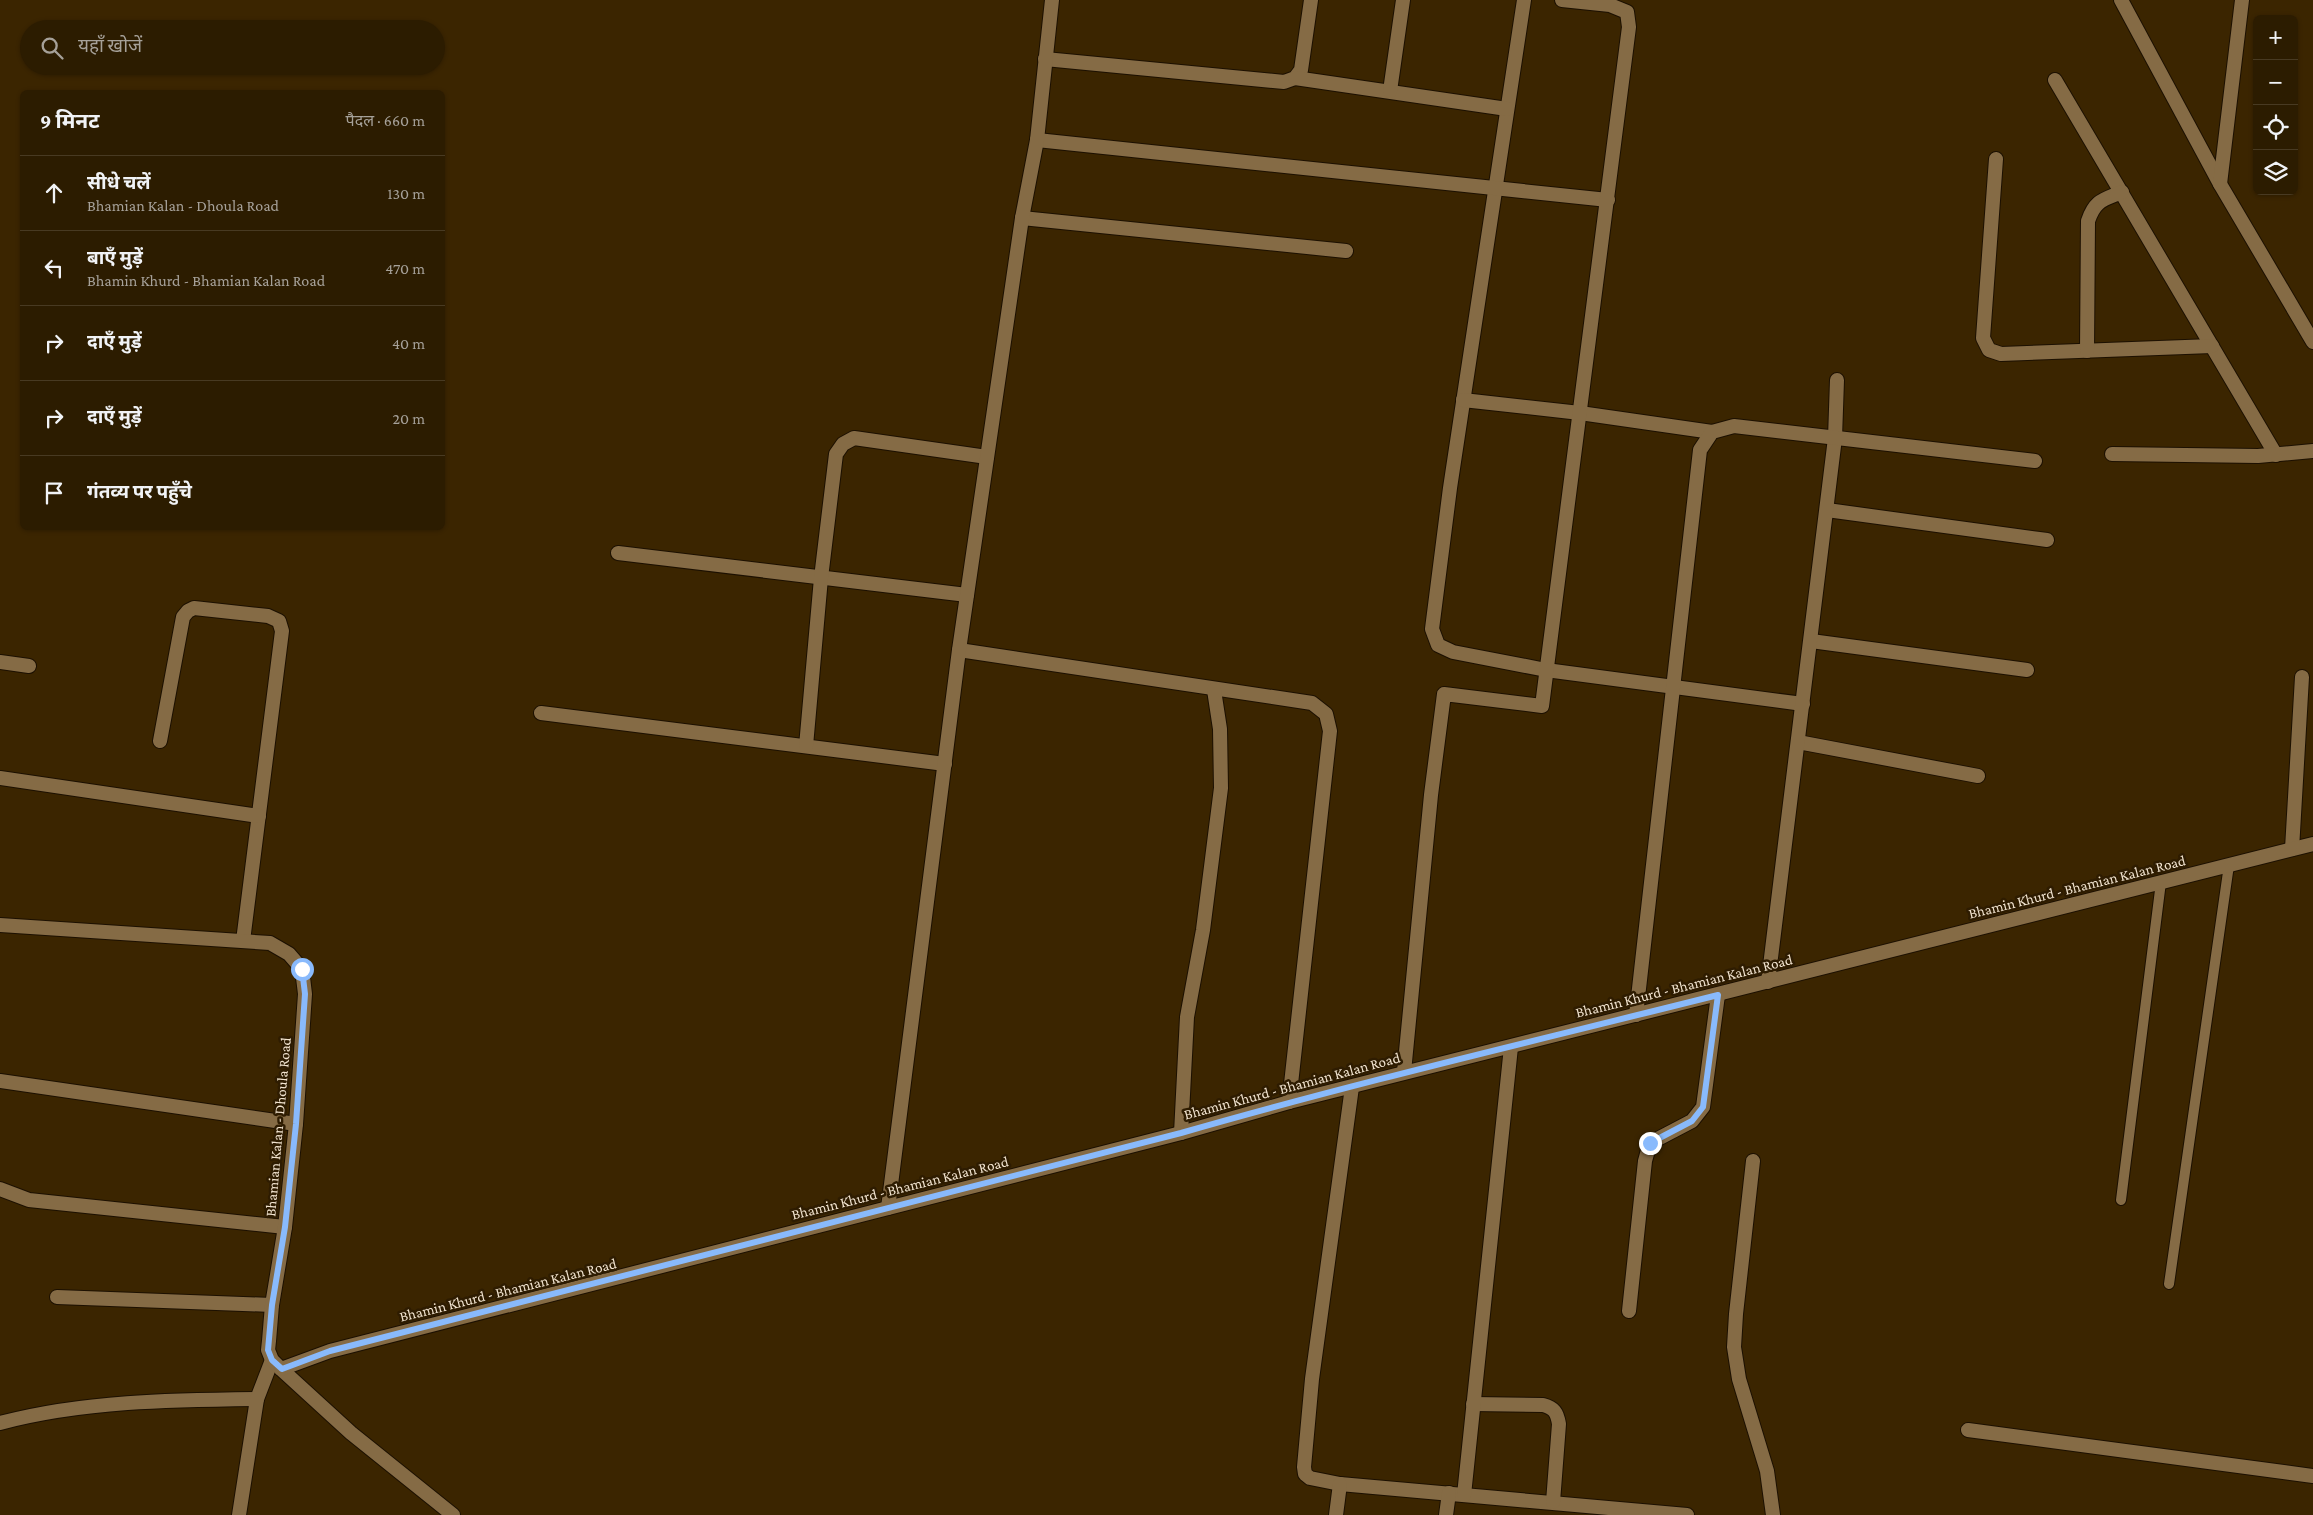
<!DOCTYPE html>
<html lang="hi">
<head>
<meta charset="utf-8">
<style>
  :root { --surface:#2c1c00; --page:#34250a; --text:#f1f3f6; --muted:#a6a199; --line:#483a22 }
  body { margin:0; font-family:"Crimson Pro","Noto Sans Devanagari",serif; background:var(--page); color:var(--text) }
  .controls { position:absolute; right:15px; top:15px; display:grid; overflow:hidden; border-radius:8px; box-shadow:0 1px 4px #0004 }
  .controls button { width:45px; height:45px; display:grid; place-items:center; padding:0; border:0; border-bottom:1px solid var(--line); background:var(--surface); color:var(--text); font:25px sans-serif }
  .stop { position:absolute; width:15px; height:15px; margin:-11px; border:4px solid #89bafc; border-radius:50%; background:#fff }
  .stop.end { background:#89bafc; border-color:#fff; box-shadow:0 1px 5px #0008 }
  .list { margin:0; padding:0; list-style:none }
  h2 { display:flex; justify-content:space-between; align-items:center; height:65px; margin:0; padding:0 20px; font-size:21px }
  h2 small { font-size:16px; font-weight:400; color:var(--muted) }
  .list li { display:grid; grid-template-columns:32px 1fr auto; gap:15px; align-items:center; box-sizing:border-box; height:75px; padding:0 20px; border-top:1px solid var(--line) }
  .list b { display:block; font-size:19px; white-space:nowrap }
  .list p { margin:0; font-size:16px; white-space:nowrap; color:var(--muted) }
  .list em { font-size:16px; font-style:normal; color:var(--muted) }
  .icon { flex:none; width:28px; height:28px; fill:none; stroke:currentColor; stroke-width:2; stroke-linecap:round; stroke-linejoin:round }
  .map { position:relative; flex:none; width:2313px; height:1515px; overflow:hidden }
  .search { position:absolute; background:var(--surface); box-shadow:0 1px 4px #0004; left:20px; top:20px; width:425px; height:55px; display:flex; align-items:center; gap:12px; box-sizing:border-box; padding:0 18px; border-radius:28px; color:var(--muted); font-size:19px }
  .panel { position:absolute; background:var(--surface); box-shadow:0 1px 4px #0004; left:20px; top:90px; width:425px; height:440px; border-radius:8px }
  .map>svg:first-child { display:block }
  .lines { fill:none; stroke-linecap:round; stroke-linejoin:round }
  .service-casing { stroke:#1c1001; stroke-width:12 }
  .minor-casing { stroke:#1c1001; stroke-width:16 }
  .tertiary-casing { stroke:#1c1001; stroke-width:16 }
  .service { stroke:#856b45; stroke-width:10 }
  .minor { stroke:#856b45; stroke-width:14 }
  .tertiary { stroke:#856b45; stroke-width:14 }
  .route { stroke:#89bafc; stroke-width:6 }
  .labels { text-anchor:middle; stroke-width:5; stroke-linejoin:round; paint-order:stroke }
  .street-label { font-size:15px; fill:#f1e3cf; stroke:#2e1c01 }
</style>
</head>
<body>
<div class="map">
<svg width="2313" height="1515" viewBox="0 0 2313 1515">
  <rect width="100%" height="100%" fill="#3b2500"/>
  <g class="lines">
    <defs>
      <g id="service">
        <polyline points="2121,1200 2161,882"/>
        <polyline points="2169,1284 2229,865"/>
      </g>
      <g id="minor">
        <polyline points="1524,0 1450,488 1432,629 1438,645 1453,652 1546,670 1803,704"/>
        <polyline points="2121,0 2220,184 2313,342"/>
        <polyline points="1045,59 1284,82 1295,78 1301,70 1311,0"/>
        <polyline points="1295,78 1507,109"/>
        <polyline points="2055,80 2276,455"/>
        <polyline points="1390,91 1403,0"/>
        <polyline points="1037,140 1608,200"/>
        <polyline points="1996,159 1983,338 1989,350 2001,354 2212,346"/>
        <polyline points="2220,184 2242,0"/>
        <polyline points="1022,218 1346,251"/>
        <path d="M2087,351L2088,221C2095,200 2103,200 2122,192"/>
        <polyline points="1463,400 1580,413 1712,432"/>
        <polyline points="2112,454 2258,456 2313,451"/>
        <polyline points="1827,510 2047,540"/>
        <polyline points="618,553 967,595"/>
        <polyline points="1811,641 2027,670"/>
        <polyline points="959,650 1312,703 1326,714 1330,731 1289,1102"/>
        <polyline points="0,662 29,666"/>
        <polyline points="541,713 945,764"/>
        <polyline points="160,741 183,617 188,611 194,608 268,616 279,621 282,631 243,941"/>
        <polyline points="1798,742 1978,776"/>
        <polyline points="806,746 821,578 836,454 843,444 854,438 987,457"/>
        <polyline points="0,778 259,816"/>
        <polyline points="2292,849 2302,677"/>
        <polyline points="1768,982 1835,438 1837,380"/>
        <polyline points="1636,1015 1700,450 1712,432 1734,426 2035,461"/>
        <polyline points="1404,1072 1431,795 1444,694 1542,706 1629,27 1627,12 1610,5 1562,0"/>
        <polyline points="0,1081 296,1124"/>
        <polyline points="1352,1087 1312,1379 1304,1467 1305,1474 1310,1478 1340,1484 1687,1515"/>
        <polyline points="1181,1133 1187,1017 1203,930 1221,788 1220,729 1214,690"/>
        <polyline points="1753,1161 1736,1314 1734,1347 1739,1379 1767,1471 1773,1515"/>
        <polyline points="0,1189 29,1200 285,1227"/>
        <polyline points="888,1208 959,650 1022,218 1037,140 1052,0"/>
        <polyline points="57,1297 272,1305"/>
        <polyline points="1629,1311 1645,1161 1650,1143 1692,1121 1703,1107 1718,995"/>
        <path d="M1473,1404L1543,1405C1554,1408 1557,1412 1559,1424L1553,1502"/>
        <path d="M0,1423C83,1401 171,1400 257,1399"/>
        <polyline points="1968,1430 2313,1476"/>
        <polyline points="1464,1495 1511,1047"/>
        <polyline points="239,1515 257,1399 272,1360"/>
        <polyline points="1336,1515 1340,1484"/>
        <polyline points="1446,1515 1449,1493"/>
      </g>
      <g id="tertiary">
        <polyline points="0,925 270,943 289,954 302,969 305,994 296,1124 285,1227 272,1305 269,1341 268,1350 272,1360 281,1369 351,1433 453,1515"/>
        <polyline points="281,1369 330,1351 1181,1133 1289,1102 2313,844"/>
      </g>
    </defs>
    <use href="#service" class="service-casing"/>
    <use href="#minor" class="minor-casing"/>
    <use href="#tertiary" class="tertiary-casing"/>
    <use href="#service" class="service"/>
    <use href="#minor" class="minor"/>
    <use href="#tertiary" class="tertiary"/>
  </g>
  <g class="lines">
    <path class="route" d="M302,969L305,994L296,1124L285,1227L272,1305L268,1350L272,1360L282,1369L330,1351L1181,1133C1358,1082 1539,1040 1718,995L1703,1107L1692,1121L1650,1143"/>
  </g>
  <g class="labels">
    <g class="street-label">
      <text transform="translate(2077 887) rotate(-14)" y="5">Bhamin Khurd - Bhamian Kalan Road</text>
      <text transform="translate(1684 986) rotate(-14)" y="5">Bhamin Khurd - Bhamian Kalan Road</text>
      <text transform="translate(1292 1086) rotate(-15)" y="5">Bhamin Khurd - Bhamian Kalan Road</text>
      <text transform="translate(278 1127) rotate(-85)" y="5">Bhamian Kalan - Dhoula Road</text>
      <text transform="translate(900 1188) rotate(-14)" y="5">Bhamin Khurd - Bhamian Kalan Road</text>
      <text transform="translate(508 1290) rotate(-14)" y="5">Bhamin Khurd - Bhamian Kalan Road</text>
    </g>
  </g>
</svg>
<div class="controls">
<button>+</button>
<button>−</button>
<button><svg class="icon" aria-label="locate" viewBox="0 0 24 24"><circle cx="12" cy="12" r="6"/><path d="M12 2v4M12 18v4M2 12h4M18 12h4"/></svg></button>
<button><svg class="icon" aria-label="layers" viewBox="0 0 24 24"><path d="M12 4l9 5-9 5-9-5zM3 14l9 5 9-5"/></svg></button>
</div>
<div class="stop" style="left:302px;top:969px"></div>
<div class="stop end" style="left:1650px;top:1143px"></div>
<div class="search"><svg class="icon" aria-label="search" viewBox="0 0 24 24"><circle cx="10" cy="10" r="6"/><path d="M15 15l6 6"/></svg>यहाँ खोजें</div>
<section class="panel">
<h2>9 मिनट<small>पैदल · 660 m</small></h2>
<ul class="list">
<li><svg class="icon" aria-label="ahead" viewBox="0 0 24 24"><path d="M12 20V5M6 11l6-6 6 6"/></svg><div><b>सीधे चलें</b><p>Bhamian Kalan - Dhoula Road</p></div><em>130 m</em></li>
<li><svg class="icon" aria-label="left" viewBox="0 0 24 24"><path d="M17 20v-9H6M10 6l-5 5 5 5"/></svg><div><b>बाएँ मुड़ें</b><p>Bhamin Khurd - Bhamian Kalan Road</p></div><em>470 m</em></li>
<li><svg class="icon" aria-label="right" viewBox="0 0 24 24"><path d="M7 20v-9h11M14 6l5 5-5 5"/></svg><div><b>दाएँ मुड़ें</b></div><em>40 m</em></li>
<li><svg class="icon" aria-label="right" viewBox="0 0 24 24"><path d="M7 20v-9h11M14 6l5 5-5 5"/></svg><div><b>दाएँ मुड़ें</b></div><em>20 m</em></li>
<li><svg class="icon" aria-label="arrive" viewBox="0 0 24 24"><path d="M6 21V4h12l-3 4 3 4H6"/></svg><div><b>गंतव्य पर पहुँचे</b></div></li>
</ul>
</section>
</div>
</body>
</html>
